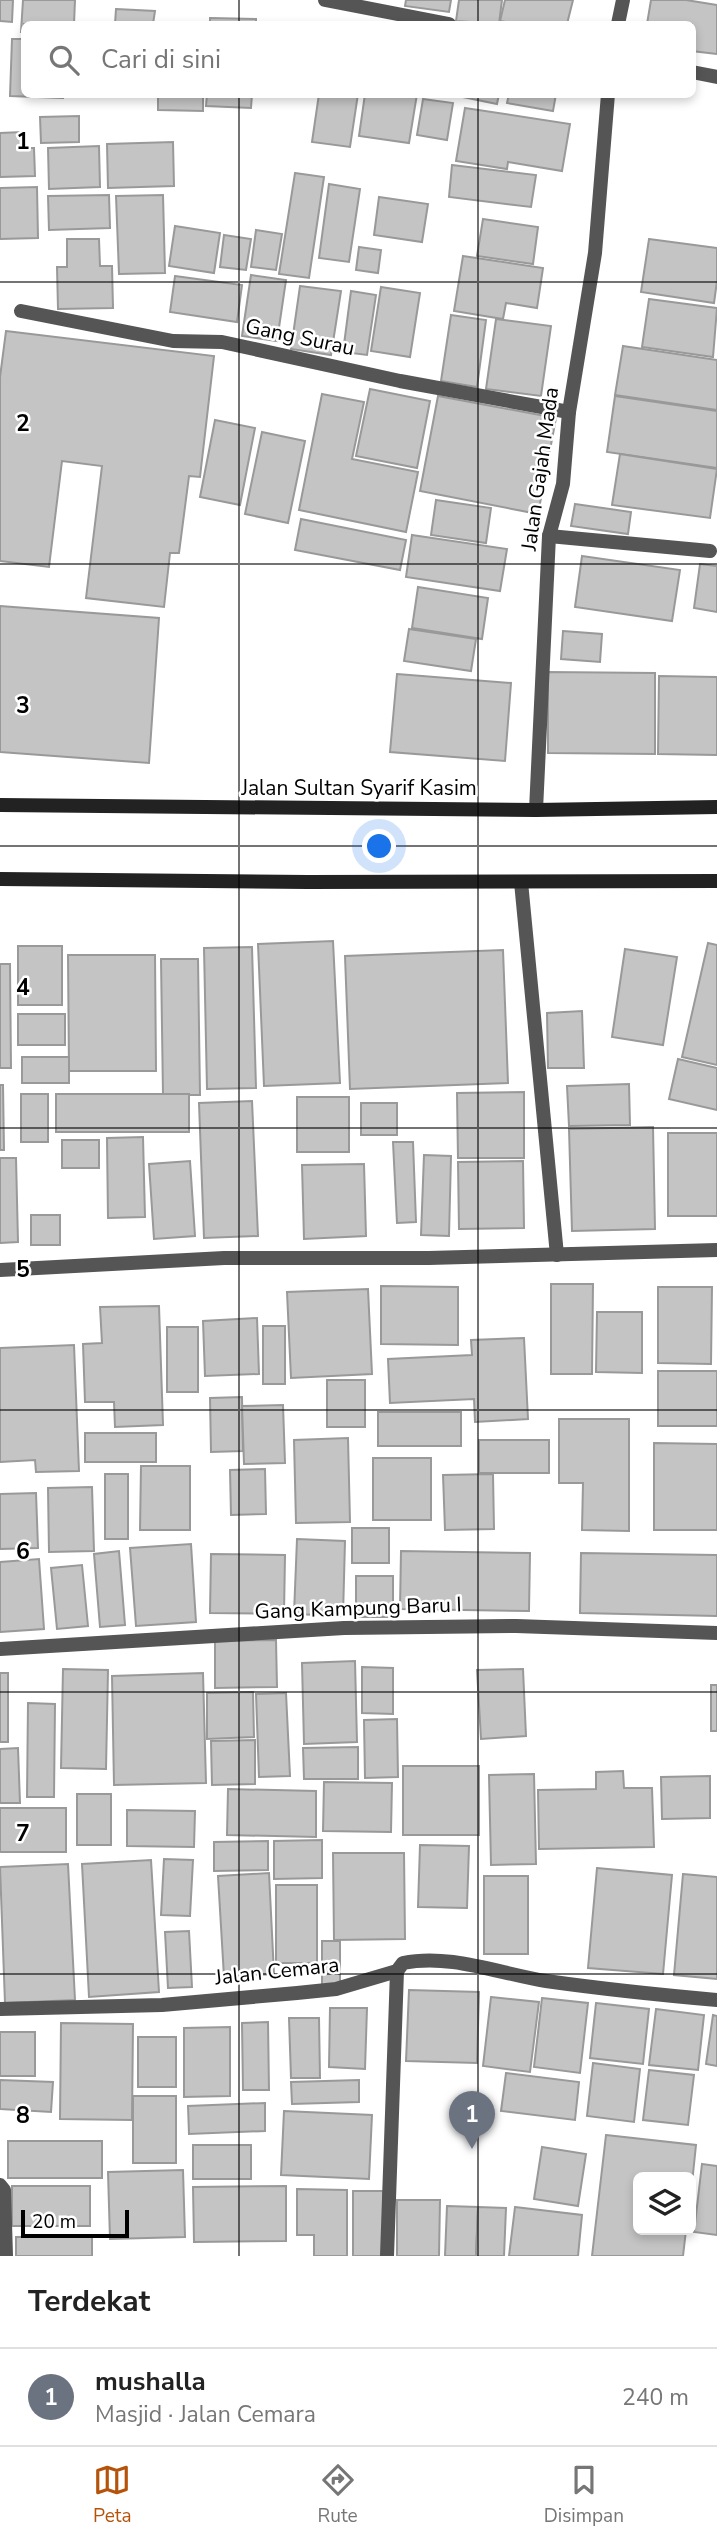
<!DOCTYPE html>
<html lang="id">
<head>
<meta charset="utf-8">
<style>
  :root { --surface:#fff; --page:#f6f6f6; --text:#222; --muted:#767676; --line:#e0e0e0; --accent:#b45309 }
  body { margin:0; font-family:"Nunito Sans",sans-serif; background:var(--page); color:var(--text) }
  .controls { position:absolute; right:21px; bottom:21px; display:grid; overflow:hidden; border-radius:10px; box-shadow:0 4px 10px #0003 }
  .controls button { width:63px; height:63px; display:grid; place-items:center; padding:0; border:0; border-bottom:2px solid var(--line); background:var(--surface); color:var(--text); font:35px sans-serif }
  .scale { position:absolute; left:21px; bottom:18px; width:108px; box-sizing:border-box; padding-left:7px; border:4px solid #000; border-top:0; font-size:19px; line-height:24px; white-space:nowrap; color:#000; -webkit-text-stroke:5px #fff; paint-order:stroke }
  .you { position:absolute; left:380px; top:847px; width:24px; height:24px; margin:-18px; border:5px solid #fff; border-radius:50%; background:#1a73e8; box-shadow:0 0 0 10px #1a73e833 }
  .badge { display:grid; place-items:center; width:46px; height:46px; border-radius:50%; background:var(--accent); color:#fff; font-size:23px; font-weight:700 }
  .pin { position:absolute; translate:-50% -58px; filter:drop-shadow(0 2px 4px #0008) }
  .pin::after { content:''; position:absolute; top:37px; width:24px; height:21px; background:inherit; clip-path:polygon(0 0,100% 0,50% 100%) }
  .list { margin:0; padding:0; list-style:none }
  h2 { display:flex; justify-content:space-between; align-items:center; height:91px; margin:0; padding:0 28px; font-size:30px }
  h2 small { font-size:23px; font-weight:400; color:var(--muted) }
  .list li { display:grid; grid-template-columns:46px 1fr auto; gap:21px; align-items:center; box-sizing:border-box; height:98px; padding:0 28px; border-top:2px solid var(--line) }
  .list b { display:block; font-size:26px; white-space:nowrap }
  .list p { margin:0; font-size:23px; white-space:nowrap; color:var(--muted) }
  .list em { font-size:23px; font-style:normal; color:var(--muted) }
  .icon { flex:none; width:38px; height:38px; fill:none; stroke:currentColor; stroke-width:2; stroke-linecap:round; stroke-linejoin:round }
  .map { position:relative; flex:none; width:717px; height:2256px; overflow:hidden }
  .search { position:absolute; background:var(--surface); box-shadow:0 4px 10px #0003; left:21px; right:21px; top:21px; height:77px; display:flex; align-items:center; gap:18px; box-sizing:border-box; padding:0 24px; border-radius:10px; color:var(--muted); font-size:26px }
  .sheet { height:189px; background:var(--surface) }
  nav { display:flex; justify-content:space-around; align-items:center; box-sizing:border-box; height:98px; border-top:2px solid var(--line); background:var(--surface); font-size:19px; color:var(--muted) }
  nav a { display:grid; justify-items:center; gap:4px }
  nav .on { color:var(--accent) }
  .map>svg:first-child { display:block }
  .building { fill:#c4c4c4; stroke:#999; stroke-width:2 }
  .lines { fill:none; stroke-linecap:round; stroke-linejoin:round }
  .lane { stroke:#555; stroke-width:14 }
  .street { stroke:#555; stroke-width:14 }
  .secondary { stroke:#222; stroke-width:14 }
  .grid { fill:none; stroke:#000; stroke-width:2; stroke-opacity:0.55 }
  .labels { text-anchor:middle; stroke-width:5; stroke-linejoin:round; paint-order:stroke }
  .street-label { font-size:21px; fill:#000; stroke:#fff }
  .grid-label { font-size:23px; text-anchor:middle; font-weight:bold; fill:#000; stroke:#fff; stroke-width:5; stroke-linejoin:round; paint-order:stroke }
</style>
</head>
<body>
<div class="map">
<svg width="717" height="2256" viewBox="0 0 717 2256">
  <rect width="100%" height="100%" fill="#fff"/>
  <g class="building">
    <polygon points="0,0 13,0 12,22 0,21"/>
    <polygon points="23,0 75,0 74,24 24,24 24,32 21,32"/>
    <polygon points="406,0 451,0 449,12 405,6"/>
    <polygon points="459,0 502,0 499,24 456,21"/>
    <polygon points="505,0 573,0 567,24 517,24 500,21"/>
    <polygon points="651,0 686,0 717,5 717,54 692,51 692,24 647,24"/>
    <polygon points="116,9 155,11 153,24 115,24"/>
    <polygon points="210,18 256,19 256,24 210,24"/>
    <polygon points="12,39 24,39 24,94 63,94 63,98 10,96"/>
    <polygon points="158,94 203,94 203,111 158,110"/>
    <polygon points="207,94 252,94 251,108 206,106"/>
    <polygon points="319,94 358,94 350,147 312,142"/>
    <polygon points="365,94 417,94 409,143 359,136"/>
    <polygon points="448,94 499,94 497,104"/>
    <polygon points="509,94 556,94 553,111 507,103"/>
    <polygon points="423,99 453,103 447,140 417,135"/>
    <polygon points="465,108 570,124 562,171 508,162 507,169 456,161"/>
    <polygon points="79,116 79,142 41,143 40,117"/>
    <polygon points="22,132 23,148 34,148 35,176 0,177 0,133"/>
    <polygon points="173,142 174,186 108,188 107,144"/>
    <polygon points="99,146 100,187 49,189 48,148"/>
    <polygon points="452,165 536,175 531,207 449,197"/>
    <polygon points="295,173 324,177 309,278 279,274"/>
    <polygon points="329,184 360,189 349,262 319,258"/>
    <polygon points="37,187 38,238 0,239 0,188"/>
    <polygon points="109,195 110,228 49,230 48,196"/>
    <polygon points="163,195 165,273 119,274 116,196"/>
    <polygon points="379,197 428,204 422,242 374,235"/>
    <polygon points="483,219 538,227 533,264 477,256"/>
    <polygon points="175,226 220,233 214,273 169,266"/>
    <polygon points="256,230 282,234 276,270 251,267"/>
    <polygon points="224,235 251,239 246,270 220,267"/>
    <polygon points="67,239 99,239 100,266 112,266 113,308 58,309 57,267 67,267"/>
    <polygon points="649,239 717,248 717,281 714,303 641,292"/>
    <polygon points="359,247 381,250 378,273 356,270"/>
    <polygon points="463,256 543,268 537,308 506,303 503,319 454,311"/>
    <polygon points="251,275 286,280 277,341 242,336"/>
    <polygon points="175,276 242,285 237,322 170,312"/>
    <polygon points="300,286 341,291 331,355 291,349"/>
    <polygon points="381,287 420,293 410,357 371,351"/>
    <polygon points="351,291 376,295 367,355 343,352"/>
    <polygon points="649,299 717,308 713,357 642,347"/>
    <polygon points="451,315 486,320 477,387 441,381"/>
    <polygon points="496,319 551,326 541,396 486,389"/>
    <polygon points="6,331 214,356 200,477 189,476 179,553 170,553 164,607 86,598 102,466 62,461 49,567 0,561 0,377"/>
    <polygon points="623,346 717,360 717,410 615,395"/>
    <polygon points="370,389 430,401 417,468 356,456"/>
    <polygon points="322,394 364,402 352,459 418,472 406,532 299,510"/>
    <polygon points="438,396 556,418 538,514 420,491"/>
    <polygon points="615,396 717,411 717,468 607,452"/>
    <polygon points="215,420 255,428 240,505 200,497"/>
    <polygon points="262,432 305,441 288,523 245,514"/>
    <polygon points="620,454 717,469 710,518 612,505"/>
    <polygon points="436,500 491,508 486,543 431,535"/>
    <polygon points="575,504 631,512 628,534 571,526"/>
    <polygon points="301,519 406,540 400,570 295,550"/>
    <polygon points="412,535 507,549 500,591 406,577"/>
    <polygon points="582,556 680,570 672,621 575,607"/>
    <polygon points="700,564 717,566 717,612 694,608"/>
    <polygon points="418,587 488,598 482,639 412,628"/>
    <polygon points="0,606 159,618 149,763 0,752"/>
    <polygon points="409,629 476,639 471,671 404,661"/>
    <polygon points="563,631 602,634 600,662 561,659"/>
    <polygon points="548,672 655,673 655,754 548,753"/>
    <polygon points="397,674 511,683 505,761 390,752"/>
    <polygon points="659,676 717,677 717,755 658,754"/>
    <polygon points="333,941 340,1083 264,1086 258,944"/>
    <polygon points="708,943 717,945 717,1065 682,1057"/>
    <rect x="18" y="946" width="44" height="59"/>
    <polygon points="252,947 256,1088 207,1089 204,948"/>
    <polygon points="625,949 677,957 663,1045 612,1037"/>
    <polygon points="503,950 508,1083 350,1089 345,956"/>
    <polygon points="68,955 155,955 156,1071 69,1071"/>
    <polygon points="161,959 198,959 200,1095 163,1095"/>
    <polygon points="0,964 10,964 11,1068 0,1068"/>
    <polygon points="582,1011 584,1068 548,1068 547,1013"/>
    <rect x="18" y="1014" width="47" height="31"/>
    <rect x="22" y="1057" width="47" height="26"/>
    <polygon points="678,1059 717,1068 717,1110 669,1099"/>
    <polygon points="629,1084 630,1125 569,1126 567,1086"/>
    <polygon points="0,1085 3,1085 4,1150 0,1150"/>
    <polygon points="524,1092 524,1158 458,1158 457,1093"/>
    <rect x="21" y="1094" width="27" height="48"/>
    <rect x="56" y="1094" width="133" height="38"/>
    <rect x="297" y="1097" width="52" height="55"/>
    <polygon points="252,1101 258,1236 204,1238 199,1103"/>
    <rect x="361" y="1103" width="36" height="32"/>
    <polygon points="653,1127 655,1229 572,1231 569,1129"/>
    <rect x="668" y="1133" width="49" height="83"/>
    <polygon points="143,1137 145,1217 108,1218 107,1138"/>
    <rect x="62" y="1140" width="37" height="28"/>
    <polygon points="393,1142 413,1142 416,1222 397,1223"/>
    <polygon points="424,1155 451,1156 449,1236 421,1235"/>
    <polygon points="0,1158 16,1158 18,1242 0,1243"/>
    <polygon points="190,1161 195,1236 154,1239 149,1164"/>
    <polygon points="523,1161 524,1228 459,1229 458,1162"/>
    <polygon points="364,1164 366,1236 304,1239 302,1165"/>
    <rect x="31" y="1215" width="29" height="30"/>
    <polygon points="551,1284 593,1284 592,1374 551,1374"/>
    <polygon points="381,1286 458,1287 458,1345 381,1344"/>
    <polygon points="658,1287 712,1287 711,1364 658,1363"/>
    <polygon points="368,1289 372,1374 291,1378 287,1292"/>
    <polygon points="159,1306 163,1425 115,1427 114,1402 85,1402 83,1344 102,1343 100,1307"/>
    <polygon points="597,1312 642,1312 642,1373 596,1372"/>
    <polygon points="257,1318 259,1374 205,1376 203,1321"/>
    <rect x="263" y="1326" width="22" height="58"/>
    <rect x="167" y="1327" width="31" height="65"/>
    <polygon points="524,1338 528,1419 475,1422 474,1399 390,1403 388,1359 472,1355 471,1340"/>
    <polygon points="74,1345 79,1471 36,1472 35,1460 0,1462 0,1348"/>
    <rect x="658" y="1371" width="59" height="55"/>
    <rect x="327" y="1380" width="38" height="47"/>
    <polygon points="242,1397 243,1451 211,1452 210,1398"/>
    <polygon points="283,1405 285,1463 244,1464 242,1406"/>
    <rect x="378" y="1412" width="83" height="34"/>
    <polygon points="559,1419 629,1419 629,1531 582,1530 583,1483 559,1483"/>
    <rect x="85" y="1433" width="71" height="29"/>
    <polygon points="348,1438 350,1522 296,1523 294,1440"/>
    <rect x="479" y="1440" width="70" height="33"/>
    <polygon points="654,1443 717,1444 717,1530 654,1530"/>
    <rect x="373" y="1458" width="58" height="62"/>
    <polygon points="141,1466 190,1466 190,1530 140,1530"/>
    <polygon points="265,1469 266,1514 231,1515 230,1470"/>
    <rect x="105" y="1474" width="23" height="65"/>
    <polygon points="493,1474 494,1529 445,1530 443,1475"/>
    <polygon points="92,1487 94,1551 49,1552 48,1488"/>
    <polygon points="36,1493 38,1548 0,1549 0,1494"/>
    <rect x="352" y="1528" width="37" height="35"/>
    <polygon points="297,1539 345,1541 343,1616 294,1614"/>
    <polygon points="191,1544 196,1622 136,1626 130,1548"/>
    <polygon points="119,1551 125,1625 100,1627 94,1554"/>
    <polygon points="401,1551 530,1553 529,1611 400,1609"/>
    <polygon points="581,1553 717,1555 717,1616 580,1613"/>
    <polygon points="211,1554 285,1555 284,1614 210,1613"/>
    <polygon points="39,1559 44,1629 0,1632 0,1562"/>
    <polygon points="82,1565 88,1626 57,1629 51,1568"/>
    <rect x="356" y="1576" width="37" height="41"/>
    <polygon points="276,1640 277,1687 215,1688 215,1641"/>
    <polygon points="355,1661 357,1742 304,1744 302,1663"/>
    <polygon points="362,1667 393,1668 393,1714 362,1713"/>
    <polygon points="63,1669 108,1670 106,1769 61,1768"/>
    <polygon points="523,1669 526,1736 481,1739 477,1670"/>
    <rect x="0" y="1673" width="8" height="69"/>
    <polygon points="203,1673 206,1783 114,1785 112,1676"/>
    <rect x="711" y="1685" width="6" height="46"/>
    <polygon points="253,1692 254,1737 207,1739 207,1693"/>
    <polygon points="286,1693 290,1776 259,1777 256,1694"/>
    <polygon points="28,1703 55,1704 54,1797 27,1797"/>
    <polygon points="397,1719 398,1777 365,1778 364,1720"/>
    <polygon points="255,1740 255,1784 212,1785 211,1741"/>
    <polygon points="358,1747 358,1779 304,1779 303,1748"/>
    <polygon points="18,1748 20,1803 0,1803 0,1749"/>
    <rect x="403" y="1766" width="76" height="69"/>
    <polygon points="623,1771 624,1788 652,1788 654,1847 539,1849 538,1790 596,1789 596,1772"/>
    <polygon points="534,1774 536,1864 491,1865 489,1775"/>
    <polygon points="710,1776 710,1818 662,1819 661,1777"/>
    <polygon points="324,1782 392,1783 391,1832 323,1831"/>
    <polygon points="228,1789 316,1791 316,1837 227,1835"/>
    <rect x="77" y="1794" width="34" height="51"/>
    <rect x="0" y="1808" width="66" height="44"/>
    <polygon points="127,1810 195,1811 194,1847 127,1846"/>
    <polygon points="322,1840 322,1878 274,1879 274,1841"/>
    <polygon points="268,1841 268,1870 214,1871 214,1842"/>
    <polygon points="420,1845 469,1846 467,1908 418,1907"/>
    <polygon points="333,1853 404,1853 405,1939 334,1940"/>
    <polygon points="164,1859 193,1860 190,1916 161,1915"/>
    <polygon points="151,1860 159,1992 89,1997 82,1864"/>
    <polygon points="68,1864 75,2000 5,2003 0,1867"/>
    <polygon points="597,1868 672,1875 663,1974 588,1968"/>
    <polygon points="269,1873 274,1974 224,1977 218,1876"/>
    <polygon points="683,1874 717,1877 717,1979 674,1975"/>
    <rect x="484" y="1876" width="44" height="78"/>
    <rect x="276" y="1885" width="41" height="78"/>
    <polygon points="189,1931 192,1987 168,1988 165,1932"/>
    <rect x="322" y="1941" width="18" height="45"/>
    <polygon points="409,1990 479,1992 477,2063 406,2061"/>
    <polygon points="491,1997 539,2002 530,2072 483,2066"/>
    <polygon points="542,1998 588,2003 580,2073 534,2067"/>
    <polygon points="596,2003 649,2009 643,2064 590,2058"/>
    <polygon points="330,2008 367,2008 365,2069 329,2067"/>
    <polygon points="656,2009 704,2015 698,2070 649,2065"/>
    <polygon points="713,2015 717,2016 717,2066 706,2064"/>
    <polygon points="289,2018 319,2018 320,2078 291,2078"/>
    <polygon points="268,2022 269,2090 243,2090 242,2023"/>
    <polygon points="61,2023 133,2024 132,2120 60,2119"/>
    <polygon points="230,2027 230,2096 184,2097 184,2028"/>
    <rect x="0" y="2032" width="35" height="44"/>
    <rect x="138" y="2037" width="38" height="50"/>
    <polygon points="593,2063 640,2069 634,2122 587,2116"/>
    <polygon points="649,2070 694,2075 688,2125 643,2120"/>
    <polygon points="506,2073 579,2082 575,2120 501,2111"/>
    <polygon points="0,2080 53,2082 51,2112 0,2109"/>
    <polygon points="359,2080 359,2102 292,2104 291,2082"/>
    <rect x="133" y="2096" width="43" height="67"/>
    <polygon points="265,2103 265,2131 189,2134 188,2106"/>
    <polygon points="284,2111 372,2115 369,2179 281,2175"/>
    <polygon points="606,2135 696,2145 691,2193 691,2177 638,2177 638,2230 686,2230 683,2256 592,2256"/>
    <rect x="8" y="2141" width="94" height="37"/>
    <rect x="193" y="2145" width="58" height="34"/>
    <polygon points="542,2147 586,2154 578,2206 534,2199"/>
    <polygon points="702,2164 717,2166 717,2235 694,2232"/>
    <polygon points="183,2170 185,2237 110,2239 108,2172"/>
    <rect x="12" y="2186" width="78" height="40"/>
    <polygon points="286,2186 286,2241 194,2242 193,2187"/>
    <polygon points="297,2189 347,2190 347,2256 314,2256 314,2235 297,2235"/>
    <rect x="353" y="2191" width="30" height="65"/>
    <polygon points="397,2200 440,2200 439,2256 397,2256"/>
    <polygon points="447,2206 478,2207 476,2256 445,2256"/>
    <polygon points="478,2207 506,2208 504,2256 476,2256"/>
    <polygon points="515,2207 582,2215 578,2256 509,2256"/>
    <polygon points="92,2236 92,2256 16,2256 16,2237"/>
  </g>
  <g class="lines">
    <g class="lane">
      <polyline points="549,536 710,551"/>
      <polyline points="0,2185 4,2190 6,2256"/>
    </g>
    <g class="street">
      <polyline points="325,0 449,24"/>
      <polyline points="618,24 623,0"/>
      <polyline points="692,72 717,77"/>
      <polyline points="21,311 173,341 222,342 400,381 569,412"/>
      <polyline points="536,810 549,536 563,484 569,412 595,253 608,94"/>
      <polyline points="521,882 557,1255"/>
      <polyline points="0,1270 224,1258 429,1258 717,1250"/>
      <polyline points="0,1649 344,1628 516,1626 717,1633"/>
      <path d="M0,2009L162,2005L297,1993L336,1989L397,1971L403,1963C450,1953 500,1974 546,1981C603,1989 660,1995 717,2000"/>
      <polyline points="387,2256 397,1971"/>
    </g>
    <g class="secondary">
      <polyline points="0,805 536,810 717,807"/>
      <polyline points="0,879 308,882 717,881"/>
    </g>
  </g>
  <path class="grid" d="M239,0V24M478,0V24M239,94V2256M478,94V2256M0,282H717M0,564H717M0,846H717M0,1128H717M0,1410H717M0,1692H717M0,1974H717"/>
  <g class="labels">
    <g class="street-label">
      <text transform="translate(300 337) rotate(12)" y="7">Gang Surau</text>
      <text transform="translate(540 469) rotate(-82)" y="7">Jalan Gajah Mada</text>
      <text x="359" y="795">Jalan Sultan Syarif Kasim</text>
      <text transform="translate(358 1608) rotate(-2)" y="7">Gang Kampung Baru I</text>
      <text transform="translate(277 1971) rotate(-6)" y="7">Jalan Cemara</text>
    </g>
  </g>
  <g class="grid-label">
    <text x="23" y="149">1</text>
    <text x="23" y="431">2</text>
    <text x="23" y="713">3</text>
    <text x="23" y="995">4</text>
    <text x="23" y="1277">5</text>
    <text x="23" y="1559">6</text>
    <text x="23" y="1841">7</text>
    <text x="23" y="2123">8</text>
  </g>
</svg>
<div class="controls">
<button><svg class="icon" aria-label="layers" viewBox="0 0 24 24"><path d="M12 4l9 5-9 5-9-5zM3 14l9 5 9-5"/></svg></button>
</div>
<div class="scale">20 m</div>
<div class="you"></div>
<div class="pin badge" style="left:472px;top:2149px;background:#6b7280">1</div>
<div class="search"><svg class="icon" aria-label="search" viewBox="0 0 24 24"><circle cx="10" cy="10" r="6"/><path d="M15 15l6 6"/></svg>Cari di sini</div>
</div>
<section class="sheet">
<h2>Terdekat<small></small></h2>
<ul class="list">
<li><span class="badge" style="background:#6b7280">1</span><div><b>mushalla</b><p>Masjid · Jalan Cemara</p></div><em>240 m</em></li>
</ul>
</section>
<nav>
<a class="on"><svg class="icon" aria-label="map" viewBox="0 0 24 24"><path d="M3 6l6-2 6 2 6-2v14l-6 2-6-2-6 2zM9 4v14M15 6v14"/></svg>Peta</a>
<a><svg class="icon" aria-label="directions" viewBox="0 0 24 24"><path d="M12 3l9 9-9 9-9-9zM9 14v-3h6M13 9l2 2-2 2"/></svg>Rute</a>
<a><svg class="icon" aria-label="saved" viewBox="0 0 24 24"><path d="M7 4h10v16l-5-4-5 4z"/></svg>Disimpan</a>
</nav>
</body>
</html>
